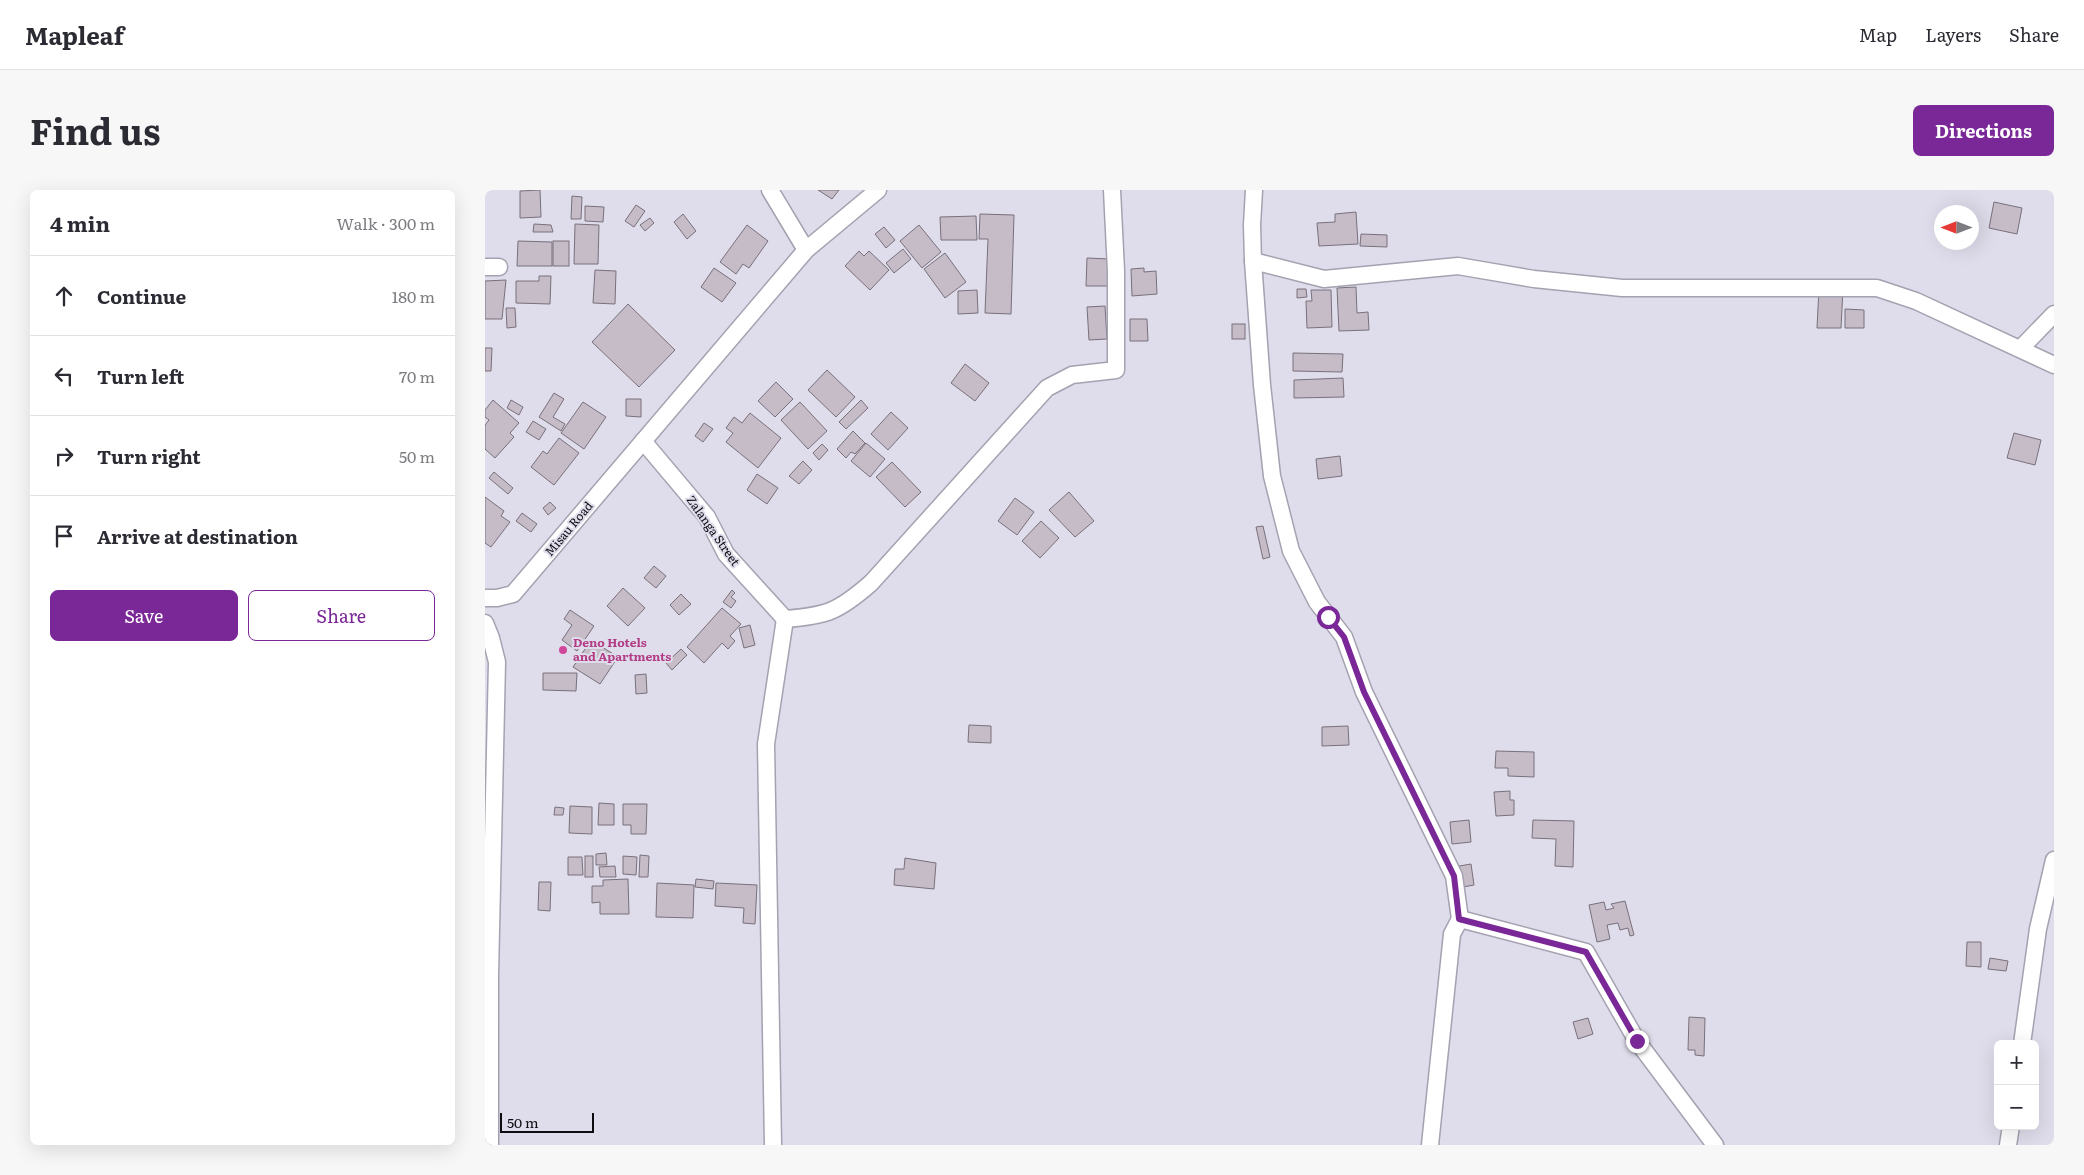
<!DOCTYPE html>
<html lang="en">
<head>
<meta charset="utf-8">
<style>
  :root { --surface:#fff; --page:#f7f7f7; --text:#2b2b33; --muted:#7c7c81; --line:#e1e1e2; --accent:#7a2797 }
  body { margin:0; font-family:Literata,serif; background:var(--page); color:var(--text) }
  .controls { position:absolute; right:15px; bottom:15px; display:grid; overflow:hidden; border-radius:8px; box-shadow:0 5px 20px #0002 }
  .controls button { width:45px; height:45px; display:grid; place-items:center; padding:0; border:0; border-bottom:1px solid var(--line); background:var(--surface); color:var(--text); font:25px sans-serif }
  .compass { position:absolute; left:1449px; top:15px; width:45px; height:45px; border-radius:50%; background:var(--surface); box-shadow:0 5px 20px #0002; rotate:270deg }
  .scale { position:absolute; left:15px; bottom:12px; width:94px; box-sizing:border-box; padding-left:5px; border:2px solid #0d0c11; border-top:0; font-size:14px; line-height:18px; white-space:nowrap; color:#0d0c11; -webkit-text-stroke:4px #dfddeb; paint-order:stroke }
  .stop { position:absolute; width:15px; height:15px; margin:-11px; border:4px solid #7a2797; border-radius:50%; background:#fff }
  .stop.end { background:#7a2797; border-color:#fff; box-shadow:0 1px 5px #0008 }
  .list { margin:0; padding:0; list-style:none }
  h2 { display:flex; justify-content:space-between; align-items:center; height:65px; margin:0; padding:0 20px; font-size:21px }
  h2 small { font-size:16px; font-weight:400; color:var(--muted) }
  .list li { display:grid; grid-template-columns:32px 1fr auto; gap:15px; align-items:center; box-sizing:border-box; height:80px; padding:0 20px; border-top:1px solid var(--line) }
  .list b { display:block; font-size:19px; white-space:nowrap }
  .list em { font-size:16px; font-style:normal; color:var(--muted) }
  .actions { display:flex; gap:10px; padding:15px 20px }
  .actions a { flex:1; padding:11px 0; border:1px solid var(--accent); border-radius:8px; text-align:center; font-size:18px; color:var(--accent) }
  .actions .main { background:var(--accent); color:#fff }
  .icon { flex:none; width:28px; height:28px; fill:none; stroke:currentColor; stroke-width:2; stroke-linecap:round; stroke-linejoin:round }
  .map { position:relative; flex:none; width:1569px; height:955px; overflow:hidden; border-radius:8px }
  header { display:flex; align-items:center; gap:30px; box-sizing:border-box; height:70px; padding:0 25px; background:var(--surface); border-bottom:1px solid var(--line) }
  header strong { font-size:24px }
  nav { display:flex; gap:28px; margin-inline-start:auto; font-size:18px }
  .intro { display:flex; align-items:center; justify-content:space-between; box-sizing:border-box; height:120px; padding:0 30px }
  h1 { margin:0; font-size:35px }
  .button { padding:12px 22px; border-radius:8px; background:var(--accent); color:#fff; font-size:18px; font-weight:700 }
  main { display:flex; gap:30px; padding:0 30px }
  aside { flex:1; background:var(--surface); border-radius:8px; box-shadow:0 5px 20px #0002 }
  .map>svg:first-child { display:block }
  .building { fill:#c5bcc7; stroke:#78707b }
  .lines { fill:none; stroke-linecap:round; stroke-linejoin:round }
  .minor-casing { stroke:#a4a2b0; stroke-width:19 }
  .minor { stroke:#fff; stroke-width:16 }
  .route { stroke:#7a2797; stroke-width:6 }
  .hotel-dot { fill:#d1479c; stroke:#dfddeb; stroke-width:2 }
  .labels { text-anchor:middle; stroke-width:4; stroke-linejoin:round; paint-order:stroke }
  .street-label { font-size:12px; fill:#0d0c11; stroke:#dfddeb }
  .hotel-label { font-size:12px; font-weight:bold; fill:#b23c85; stroke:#dfddeb; text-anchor:start }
</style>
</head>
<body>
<header>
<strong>Mapleaf</strong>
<nav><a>Map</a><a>Layers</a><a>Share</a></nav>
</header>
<div class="intro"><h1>Find us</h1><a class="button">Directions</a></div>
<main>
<aside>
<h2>4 min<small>Walk · 300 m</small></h2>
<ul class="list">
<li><svg class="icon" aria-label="ahead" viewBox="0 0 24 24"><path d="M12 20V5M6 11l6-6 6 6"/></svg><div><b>Continue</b></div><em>180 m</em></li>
<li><svg class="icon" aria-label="left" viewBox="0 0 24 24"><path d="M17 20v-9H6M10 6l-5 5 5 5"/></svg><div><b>Turn left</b></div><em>70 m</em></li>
<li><svg class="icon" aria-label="right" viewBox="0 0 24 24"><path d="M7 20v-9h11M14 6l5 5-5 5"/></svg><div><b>Turn right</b></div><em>50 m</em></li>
<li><svg class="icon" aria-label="arrive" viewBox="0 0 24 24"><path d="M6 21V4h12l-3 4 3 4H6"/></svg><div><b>Arrive at destination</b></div></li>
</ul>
<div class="actions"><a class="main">Save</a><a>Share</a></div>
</aside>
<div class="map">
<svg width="1569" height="955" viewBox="0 0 1569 955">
  <rect width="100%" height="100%" fill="#dfddeb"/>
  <g class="building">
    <polygon points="55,0 56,27 35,28 35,1"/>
    <polygon points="333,0 354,0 347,9"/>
    <polygon points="87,6 97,7 96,29 86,29"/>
    <polygon points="1509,12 1537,18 1532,44 1504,38"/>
    <polygon points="151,15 160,21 149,37 140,31"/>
    <polygon points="100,16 119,17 118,32 100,31"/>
    <polygon points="871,22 873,54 834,56 832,33 850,32 850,24"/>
    <polygon points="198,24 211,41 202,49 189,32"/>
    <polygon points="495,24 529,25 526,124 500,123 503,49 494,49"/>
    <polygon points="491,26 492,50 456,50 455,27"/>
    <polygon points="165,28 169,33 160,41 155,35"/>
    <polygon points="49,34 66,35 68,42 48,42"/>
    <polygon points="90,34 114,35 113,74 89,74"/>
    <polygon points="262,35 283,51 264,78 258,74 251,84 235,72"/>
    <polygon points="434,35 456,62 437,78 415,51"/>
    <polygon points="399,37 410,50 401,58 390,44"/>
    <polygon points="876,44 902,45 902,57 875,56"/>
    <polygon points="33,51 67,52 67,76 32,76"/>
    <rect x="68" y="51" width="16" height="25"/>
    <polygon points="418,59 426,69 409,83 401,73"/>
    <polygon points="374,61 379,66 384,61 404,80 385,100 360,76"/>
    <polygon points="460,63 481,92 460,108 439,79"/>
    <polygon points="602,68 624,69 623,96 601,96"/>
    <polygon points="229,78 251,93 237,112 216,97"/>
    <polygon points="659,78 659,82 671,81 672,104 647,106 646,79"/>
    <polygon points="110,80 131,81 130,114 108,113"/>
    <polygon points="54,86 66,86 65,114 31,113 31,91 54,91"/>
    <polygon points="21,90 17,129 0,129 0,91"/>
    <polygon points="871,97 872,123 883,122 884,140 854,141 852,98"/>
    <polygon points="1334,98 1358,98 1356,138 1332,138"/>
    <polygon points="812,99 821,99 822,107 812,108"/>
    <polygon points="492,100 493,123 473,124 473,101"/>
    <polygon points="826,100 846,100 847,137 822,138 821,111 827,111"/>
    <polygon points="143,114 190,160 154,197 107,152"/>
    <polygon points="620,116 622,149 604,150 602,117"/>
    <polygon points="21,118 30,118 31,137 22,138"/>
    <polygon points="1360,119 1379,120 1379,138 1360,138"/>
    <polygon points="645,129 662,129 663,151 645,151"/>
    <rect x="747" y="134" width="13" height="15"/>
    <polygon points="0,158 7,158 6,181 0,181"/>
    <polygon points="808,163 858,164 857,182 808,181"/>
    <polygon points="480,174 504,193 490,211 466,193"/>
    <polygon points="342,180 370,207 351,227 323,200"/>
    <polygon points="858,188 859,207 809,208 809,190"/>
    <polygon points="291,192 308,209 290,227 273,211"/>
    <polygon points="69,203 79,209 68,227 80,234 76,241 54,227"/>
    <polygon points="141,209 156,209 156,227 141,226"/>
    <polygon points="8,210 34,233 25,243 29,247 10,268 0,259 0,235 4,230 0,227 0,220"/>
    <polygon points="26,210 38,217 34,225 22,218"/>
    <polygon points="376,210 383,218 361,239 354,232"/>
    <polygon points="98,212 121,227 99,259 76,243"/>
    <polygon points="315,212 342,241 323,259 296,230"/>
    <polygon points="406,222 423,238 403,260 386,244"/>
    <polygon points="265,223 296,248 273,278 241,252 248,243 241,238 249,227 257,233"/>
    <polygon points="48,231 61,239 54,250 41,242"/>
    <polygon points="219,233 228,239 218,252 210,246"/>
    <polygon points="368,241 380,253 370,264 366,262 361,268 352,259"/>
    <polygon points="1529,243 1556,250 1550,275 1522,268"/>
    <polygon points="74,248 94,263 69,295 46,277 58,261 62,264"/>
    <polygon points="381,253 400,269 385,287 366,271"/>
    <polygon points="337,254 343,260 334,270 328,263"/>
    <polygon points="855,266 857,286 833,289 831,269"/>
    <polygon points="318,271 327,280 314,294 304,286"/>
    <polygon points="407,272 436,302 420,317 391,287"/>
    <polygon points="9,282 28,298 23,304 4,288"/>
    <polygon points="272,284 293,298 282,314 262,300"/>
    <polygon points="584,302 609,331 590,347 564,320"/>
    <polygon points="0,307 19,321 16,326 25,332 6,357 0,353"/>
    <polygon points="530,308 549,322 532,345 513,331"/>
    <polygon points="65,312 71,318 63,325 58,318"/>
    <polygon points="37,323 52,334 46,342 31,331"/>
    <polygon points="556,331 574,348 555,368 537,351"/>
    <polygon points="778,336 785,367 778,369 771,337"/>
    <polygon points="169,376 181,386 171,398 159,388"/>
    <polygon points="138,398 160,418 143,436 122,416"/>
    <polygon points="247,400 250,403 246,407 251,411 246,418 238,412"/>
    <polygon points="196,404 206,414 194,425 185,415"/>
    <polygon points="237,418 256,434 245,446 250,451 243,459 237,453 219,473 202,457"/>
    <polygon points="85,420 109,436 92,461 77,450 87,435 79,429"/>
    <polygon points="265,435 270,455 259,458 254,438"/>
    <polygon points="106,450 133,467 115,494 88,477"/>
    <polygon points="196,459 202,465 187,480 181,473"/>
    <polygon points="58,483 92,483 91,501 58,500"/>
    <polygon points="161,484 162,503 151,504 150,485"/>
    <polygon points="484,535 506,536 506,553 483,552"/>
    <polygon points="863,536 864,555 837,556 837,537"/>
    <polygon points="1011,561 1049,562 1049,587 1023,586 1023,578 1010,578"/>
    <polygon points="1025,601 1025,610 1029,610 1029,625 1011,626 1009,602"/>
    <polygon points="114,613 129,614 129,635 113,635"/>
    <polygon points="138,614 162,614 161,644 146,644 146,635 138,635"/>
    <polygon points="85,616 107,617 107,644 84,643"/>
    <polygon points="70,617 79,618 78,625 69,625"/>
    <polygon points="984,630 986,652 967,654 965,632"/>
    <polygon points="1048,630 1089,631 1088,677 1070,676 1071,649 1047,648"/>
    <polygon points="121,663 122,675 111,675 111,664"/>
    <polygon points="155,665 164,666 163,687 154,687"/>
    <rect x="100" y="666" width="8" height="21"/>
    <polygon points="138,666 152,667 151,685 138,684"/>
    <polygon points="83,667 97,667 98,685 83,685"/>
    <polygon points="420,668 451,673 449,699 409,695 410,679 419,679"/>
    <polygon points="986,674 989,695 978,697 974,676"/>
    <polygon points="130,676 131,687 115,687 114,677"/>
    <polygon points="143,689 144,724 115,724 115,712 107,713 107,696 118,696 118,690"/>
    <polygon points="211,689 229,691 228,699 210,697"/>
    <polygon points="54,692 66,692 65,721 53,720"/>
    <polygon points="172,693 209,695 208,728 171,727"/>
    <polygon points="231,693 272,695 270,734 258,733 259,718 230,716"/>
    <polygon points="1140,711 1149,745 1145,746 1143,738 1135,740 1133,733 1122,735 1125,749 1112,752 1104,715 1119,712 1121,720 1129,718 1126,714"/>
    <polygon points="1482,752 1496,752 1496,777 1481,776"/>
    <polygon points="1505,768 1523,771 1521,781 1503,779"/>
    <polygon points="1204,827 1220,828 1219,866 1210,865 1210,860 1203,860"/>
    <polygon points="1103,828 1108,844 1093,849 1088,832"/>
  </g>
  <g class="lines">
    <defs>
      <g id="minor">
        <polyline points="285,0 321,60"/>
        <polyline points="769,0 767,35 768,71 777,195 787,286 806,361 832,412 859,447 879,502 969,686 975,729 1101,762 1152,851 1230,955"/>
        <polyline points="768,71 839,89 973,76 1049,89 1137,98 1392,98 1431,111 1569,175"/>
        <polyline points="0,77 14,77"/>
        <polyline points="1536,158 1569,124"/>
        <polyline points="158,251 222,327 241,364 300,429"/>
        <polyline points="0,408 12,408 28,404 321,60 393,0"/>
        <path d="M300,429C342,426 354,421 386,393L562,198L587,185L631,180V81L627,0"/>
        <polyline points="0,433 6,448 12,472 5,785 5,955"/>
        <polyline points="1537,854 1553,739 1569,670"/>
        <polyline points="288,955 281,554 300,429"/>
        <polyline points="945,955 967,744 975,729"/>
        <polyline points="1523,955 1526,936"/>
      </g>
    </defs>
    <use href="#minor" class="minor-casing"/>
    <use href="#minor" class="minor"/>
  </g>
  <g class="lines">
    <polyline class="route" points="843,427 859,447 879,502 969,686 974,729 1101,762 1152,851"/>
  </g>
  <circle class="hotel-dot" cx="78" cy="460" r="5"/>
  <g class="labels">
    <g class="street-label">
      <text transform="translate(84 339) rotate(-50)" y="4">Misau Road</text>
      <text transform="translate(228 341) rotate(55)" y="4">Zalanga Street</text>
    </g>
    <g class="hotel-label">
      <text x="88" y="457">Deno Hotels<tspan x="88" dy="14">and Apartments</tspan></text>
    </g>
  </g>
</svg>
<div class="controls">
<button>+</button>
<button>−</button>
</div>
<svg class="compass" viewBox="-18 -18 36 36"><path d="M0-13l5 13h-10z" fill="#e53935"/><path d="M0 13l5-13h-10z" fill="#7c7c81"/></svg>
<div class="scale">50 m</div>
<div class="stop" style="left:843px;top:427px"></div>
<div class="stop end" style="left:1152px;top:851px"></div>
</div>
</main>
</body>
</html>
